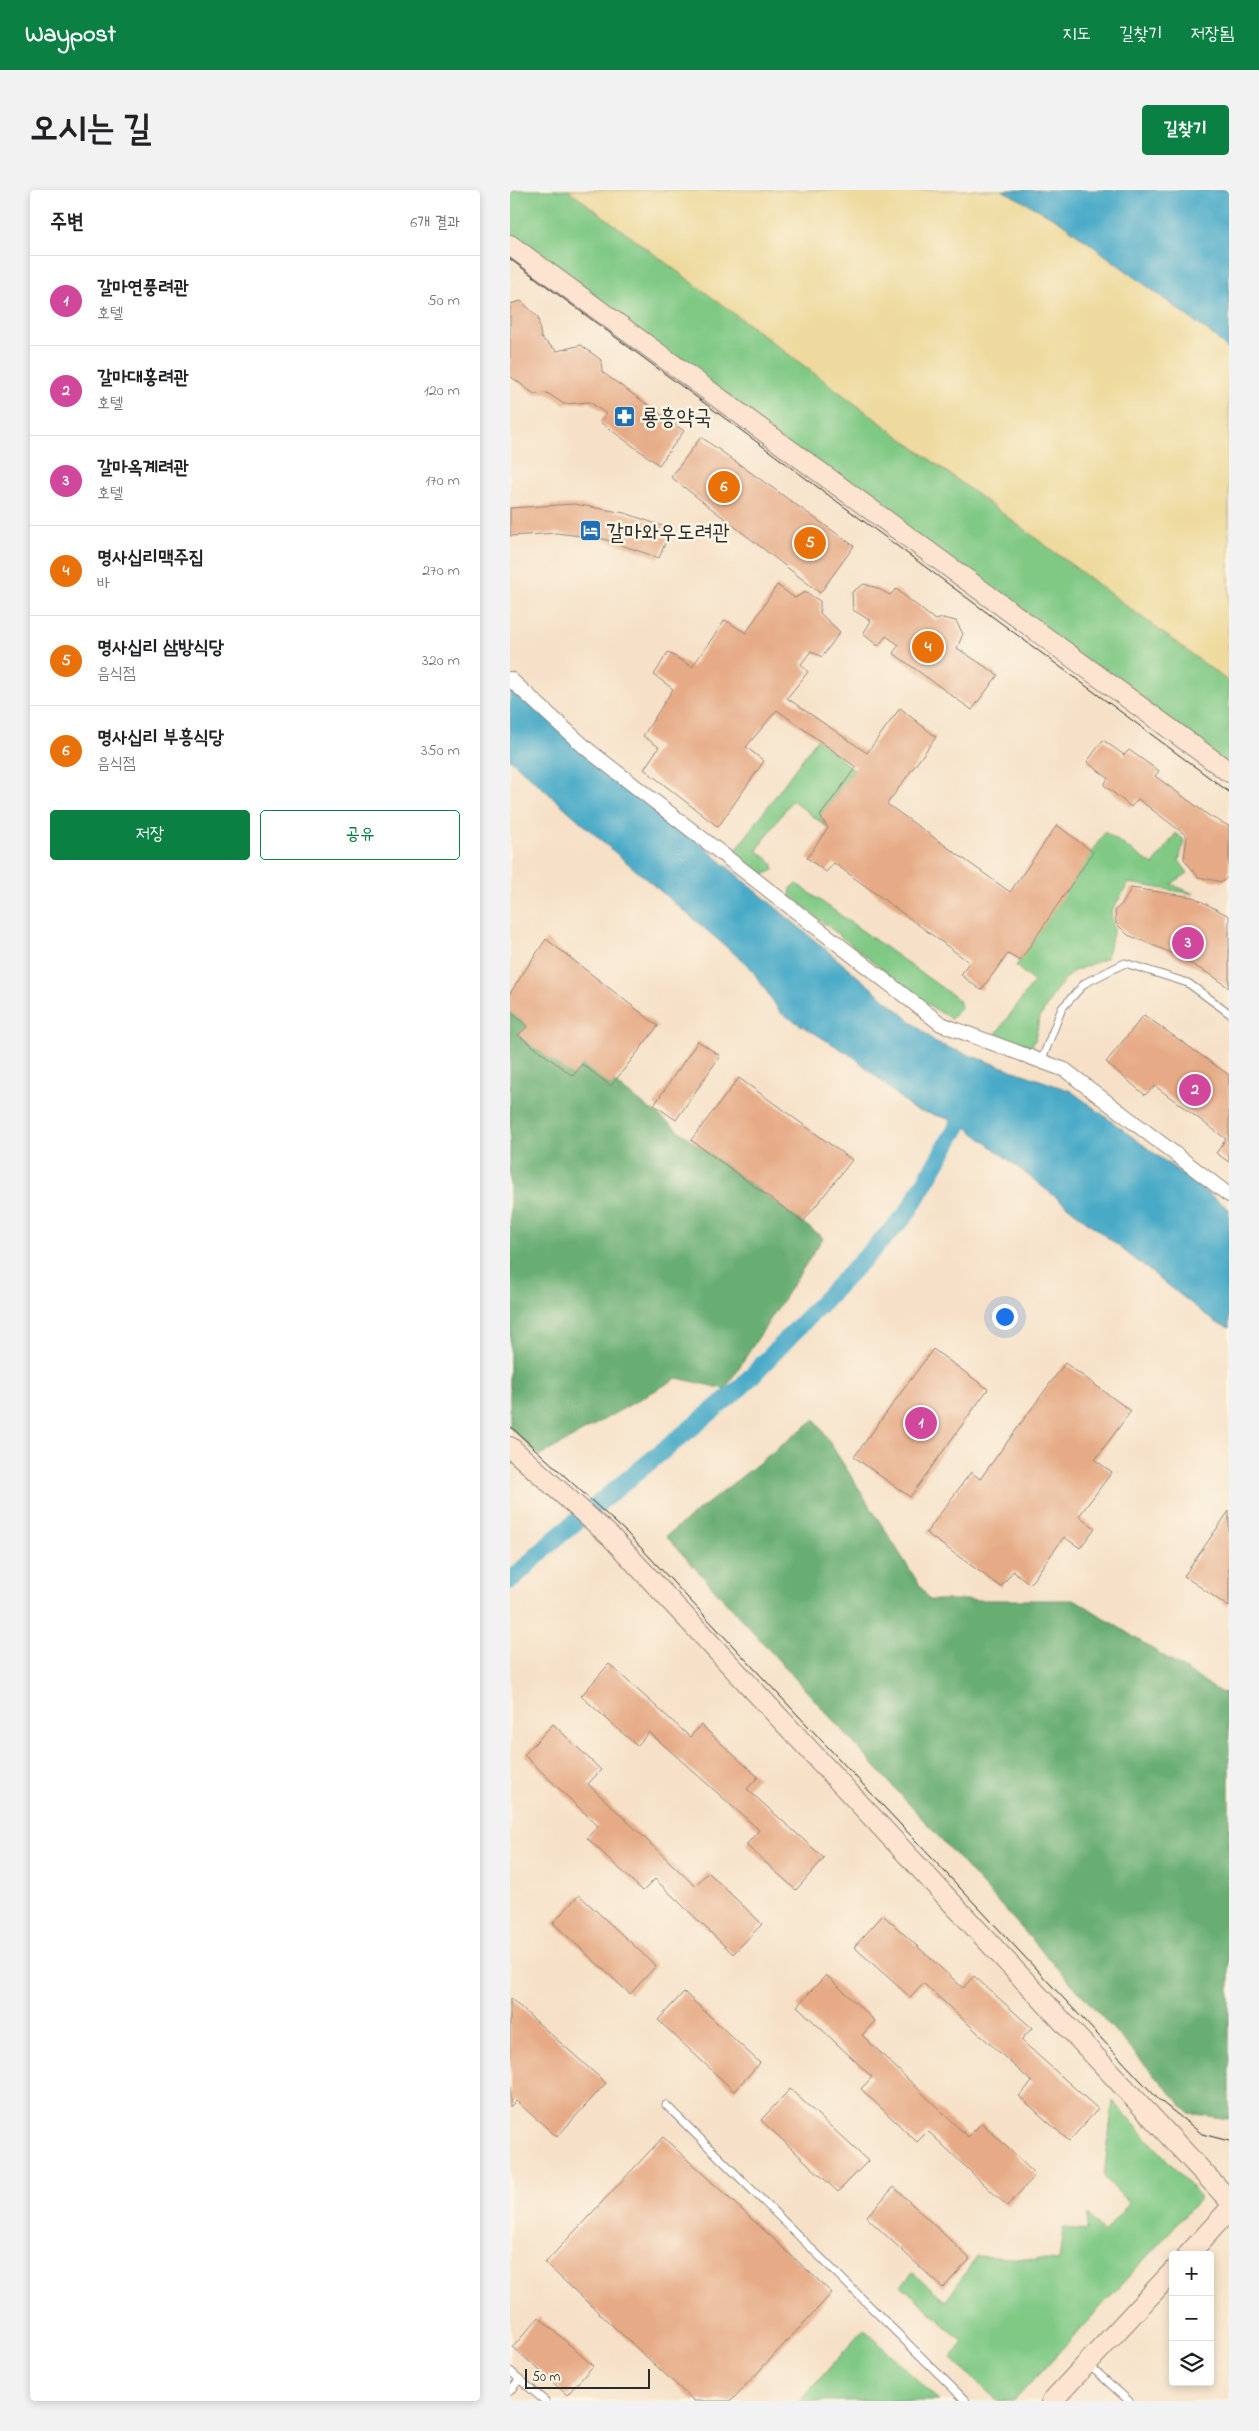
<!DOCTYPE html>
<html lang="ko">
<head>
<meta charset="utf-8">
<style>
  :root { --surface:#fff; --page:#f2f2f2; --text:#202124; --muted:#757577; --line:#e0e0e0; --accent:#0b8043 }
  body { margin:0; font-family:"Indie Flower","Poor Story",sans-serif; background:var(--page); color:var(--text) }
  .controls { position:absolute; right:15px; bottom:15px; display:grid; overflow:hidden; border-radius:5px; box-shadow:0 2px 8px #0003 }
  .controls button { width:45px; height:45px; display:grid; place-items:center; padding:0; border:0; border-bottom:1px solid var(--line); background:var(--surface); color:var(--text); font:25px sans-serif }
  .scale { position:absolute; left:15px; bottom:12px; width:125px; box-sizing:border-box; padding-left:5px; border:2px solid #2b2b2b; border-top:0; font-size:14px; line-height:18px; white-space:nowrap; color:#2b2b2b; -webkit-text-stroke:4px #fcf5e5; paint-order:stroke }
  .you { position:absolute; left:494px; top:1126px; width:18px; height:18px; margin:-12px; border:4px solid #fff; border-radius:50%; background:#1a73e8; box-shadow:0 0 0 8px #1a73e833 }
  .badge { display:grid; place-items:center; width:32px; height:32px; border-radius:50%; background:var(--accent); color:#fff; font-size:16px; font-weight:700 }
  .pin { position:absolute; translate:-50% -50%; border:2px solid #fff; box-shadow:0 1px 5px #0006 }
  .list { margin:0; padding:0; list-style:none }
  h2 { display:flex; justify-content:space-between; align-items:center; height:65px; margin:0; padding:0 20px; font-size:21px }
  h2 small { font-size:16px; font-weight:400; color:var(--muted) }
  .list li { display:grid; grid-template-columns:32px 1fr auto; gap:15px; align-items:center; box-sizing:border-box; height:90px; padding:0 20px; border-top:1px solid var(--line) }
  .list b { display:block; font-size:19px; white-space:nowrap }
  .list p { margin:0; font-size:16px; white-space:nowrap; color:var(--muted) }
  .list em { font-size:16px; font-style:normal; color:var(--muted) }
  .actions { display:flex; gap:10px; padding:15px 20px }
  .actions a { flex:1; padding:11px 0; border:1px solid var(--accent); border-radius:5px; text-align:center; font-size:18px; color:var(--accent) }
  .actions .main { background:var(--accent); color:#fff }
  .icon { flex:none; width:28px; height:28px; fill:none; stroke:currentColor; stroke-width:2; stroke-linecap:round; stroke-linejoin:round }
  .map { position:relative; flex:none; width:719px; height:2211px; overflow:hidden; border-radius:5px }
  header { display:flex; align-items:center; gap:30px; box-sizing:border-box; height:70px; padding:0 25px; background:var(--accent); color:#fff }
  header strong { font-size:24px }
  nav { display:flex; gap:28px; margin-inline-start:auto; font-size:18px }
  .intro { display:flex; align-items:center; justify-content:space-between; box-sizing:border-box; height:120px; padding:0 30px }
  h1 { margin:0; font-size:35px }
  .button { padding:12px 22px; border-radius:5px; background:var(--accent); color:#fff; font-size:18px; font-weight:700 }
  main { display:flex; gap:30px; padding:0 30px }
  aside { flex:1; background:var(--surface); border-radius:5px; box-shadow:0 2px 8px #0003 }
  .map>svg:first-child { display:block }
  .green { fill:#80c985; stroke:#567a58 }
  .forest { fill:#68ad72; stroke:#4a6c4e }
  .sand { fill:#eeda9e; stroke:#8c8264 }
  .water { fill:#49aac8; stroke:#3a6a7a }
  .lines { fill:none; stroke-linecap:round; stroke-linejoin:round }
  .canal { stroke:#49aac8; stroke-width:18 }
  .building { fill:#e6ab86 }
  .lane-casing { stroke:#90867a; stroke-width:9 }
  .street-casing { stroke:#90867a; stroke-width:16 }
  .secondary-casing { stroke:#90867a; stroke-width:22 }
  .lane { stroke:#fff; stroke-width:7 }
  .street { stroke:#fff; stroke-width:14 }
  .secondary { stroke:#fde4d1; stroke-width:20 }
  .tram { stroke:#2b2b2b; stroke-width:1 }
  .labels { text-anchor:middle; stroke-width:5; stroke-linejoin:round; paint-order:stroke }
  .poi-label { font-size:22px; fill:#2b2b2b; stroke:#fcf5e5; text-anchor:start }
</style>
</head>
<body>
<header>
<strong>Waypost</strong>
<nav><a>지도</a><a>길찾기</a><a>저장됨</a></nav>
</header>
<div class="intro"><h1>오시는 길</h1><a class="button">길찾기</a></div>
<main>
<aside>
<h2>주변<small>6개 결과</small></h2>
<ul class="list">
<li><span class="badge" style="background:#d1479c">1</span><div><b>갈마연풍려관</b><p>호텔</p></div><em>50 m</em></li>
<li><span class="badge" style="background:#d1479c">2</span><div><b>갈마대홍려관</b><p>호텔</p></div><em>120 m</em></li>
<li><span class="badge" style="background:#d1479c">3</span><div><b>갈마옥계려관</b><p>호텔</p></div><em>170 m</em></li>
<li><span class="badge" style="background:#e8710a">4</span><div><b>명사십리맥주집</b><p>바</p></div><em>270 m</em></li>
<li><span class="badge" style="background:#e8710a">5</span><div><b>명사십리 삼방식당</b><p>음식점</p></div><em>320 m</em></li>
<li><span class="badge" style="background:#e8710a">6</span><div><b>명사십리 부흥식당</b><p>음식점</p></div><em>350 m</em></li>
</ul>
<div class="actions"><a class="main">저장</a><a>공유</a></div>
</aside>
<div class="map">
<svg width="719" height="2211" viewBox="0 0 719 2211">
  <rect width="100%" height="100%" fill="#fcf5e5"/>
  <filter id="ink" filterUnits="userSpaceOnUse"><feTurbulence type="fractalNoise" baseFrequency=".02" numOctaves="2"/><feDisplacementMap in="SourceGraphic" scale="10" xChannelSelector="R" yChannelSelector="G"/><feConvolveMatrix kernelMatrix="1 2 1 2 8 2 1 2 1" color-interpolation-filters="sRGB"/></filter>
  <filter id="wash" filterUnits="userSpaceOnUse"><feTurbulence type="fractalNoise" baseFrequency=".0096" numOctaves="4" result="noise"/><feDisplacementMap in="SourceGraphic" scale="20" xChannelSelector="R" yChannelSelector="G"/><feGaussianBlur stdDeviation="1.12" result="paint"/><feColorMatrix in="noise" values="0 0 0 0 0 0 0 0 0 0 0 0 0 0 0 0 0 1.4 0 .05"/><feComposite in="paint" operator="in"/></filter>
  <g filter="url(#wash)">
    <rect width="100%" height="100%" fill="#f6e1c8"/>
    <g class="green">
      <polygon points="0,0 58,0 719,492 719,582 0,55"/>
      <polygon points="307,549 344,580 310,626 318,638 282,610 247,660 262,673 264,680 253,685 228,665 226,660"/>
      <polygon points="595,642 643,675 666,643 674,650 669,671 678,683 661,694 684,704 619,693 601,722 604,740 596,768 562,782 546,800 529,829 525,850 521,857 486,844 524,792 506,776"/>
      <polygon points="287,694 449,810 451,817 441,829 411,810 280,706 281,698"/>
      <polygon points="603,1911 689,2005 689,2010 504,2211 488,2211 441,2168 453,2152 391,2095 403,2083 436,2111 467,2066 549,2071 553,2038 577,2040 578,2025 594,2043 619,2013 594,1987"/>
      <polygon points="354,2139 429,2211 290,2211"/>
    </g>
    <g class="forest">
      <polygon points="0,812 0,815 313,1048 215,1199 167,1188 30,1266 0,1238"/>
      <polygon points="305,1229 419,1410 566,1410 710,1502 719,1504 719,1929 679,1923 156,1346"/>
    </g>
    <polygon class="sand" points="58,0 492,0 548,30 703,145 719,161 719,492"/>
    <g class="water">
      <polygon points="492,0 719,0 719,161 703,145 548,30"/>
      <polygon points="0,494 428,854 561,901 719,1019 719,1138 705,1132 450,932 403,919 344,867 271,823 240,777 101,659 0,569"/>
    </g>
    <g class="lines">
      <polyline class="canal" points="0,1391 46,1348 229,1199 396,1025 450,932"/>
    </g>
    <g id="blocks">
      <g class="building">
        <polygon points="11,111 28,127 31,148 47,161 71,155 91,170 92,182 174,241 149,275 90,232 96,224 80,212 54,214 37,203 24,204 0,186 0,114"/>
        <polygon points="191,247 344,356 310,403 161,287"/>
        <polygon points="64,314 115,323 161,339 149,368 94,349 47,343 0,346 0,318"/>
        <polygon points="354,394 367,398 380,405 386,399 425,430 433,428 446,431 453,444 447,458 488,485 462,520 383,463 389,455 376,446 368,456 353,444 361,431 343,420 342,402"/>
        <polygon points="267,395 285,408 295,402 310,411 310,423 330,442 312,467 301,461 291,474 298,482 277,508 357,563 390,518 426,547 377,614 500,702 547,635 583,662 510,771 498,764 471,800 451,785 459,772 324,673 316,682 297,668 318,638 310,626 346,577 267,520 236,557 254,571 208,637 134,579 149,557 133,546 163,499 144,485 158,462 182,477 215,430 236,443"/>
        <polygon points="593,550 614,565 619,560 649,581 645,586 701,627 719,636 719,686 712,692 688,687 674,669 677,646 628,609 621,617 594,595 598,588 577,572"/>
        <polygon points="621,698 683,707 719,726 719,798 703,786 657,761 618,745 606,733 605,720 614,712"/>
        <polygon points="36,749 148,836 101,896 72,874 63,886 8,845 18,836 0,822 0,803"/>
        <polygon points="634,825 719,885 719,972 706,963 716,949 645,896 635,905 596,872"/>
        <polygon points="188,851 210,866 166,930 144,915"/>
        <polygon points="229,888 342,970 293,1032 181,950"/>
        <polygon points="423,1159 478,1199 400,1307 344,1267"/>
        <polygon points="555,1173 621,1221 585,1270 602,1282 569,1326 585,1338 570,1358 554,1347 520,1394 503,1381 491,1397 416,1343 461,1282 470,1289"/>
        <polygon points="719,1321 719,1417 674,1386"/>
        <polygon points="99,1474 180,1547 191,1535 248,1587 237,1599 314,1668 286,1700 236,1655 249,1640 139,1542 127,1556 71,1506"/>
        <polygon points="43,1534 91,1580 78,1594 185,1696 198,1682 252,1734 223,1764 145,1689 133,1701 77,1648 88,1636 14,1565"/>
        <polygon points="69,1705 146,1776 120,1804 43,1733"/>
        <polygon points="373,1725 453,1798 464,1786 522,1838 511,1850 588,1919 559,1951 509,1906 522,1892 413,1793 400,1807 344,1757"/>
        <polygon points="316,1785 365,1831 352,1845 458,1947 472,1933 526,1985 497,2016 418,1941 407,1952 351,1899 362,1887 287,1816"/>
        <polygon points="174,1802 250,1873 224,1901 148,1830"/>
        <polygon points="0,1808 96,1893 47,1947 6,1911 0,1917"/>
        <polygon points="280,1899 358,1971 328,2002 251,1930"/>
        <polygon points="153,1947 322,2103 221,2211 184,2211 35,2073"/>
        <polygon points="384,1997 460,2069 433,2098 356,2027"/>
        <polygon points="29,2127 83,2176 57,2205 3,2157"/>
      </g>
    </g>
  </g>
  <g filter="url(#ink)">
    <use href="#blocks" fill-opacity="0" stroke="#90867a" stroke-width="1"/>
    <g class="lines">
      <defs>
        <g id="lane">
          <polyline points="531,872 552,818 575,793 615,773 678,793 719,823"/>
          <polyline points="156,1915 456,2211"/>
          <polyline points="579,2175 619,2211"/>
          <polyline points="0,2181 35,2211"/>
          <polyline points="0,2201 9,2190"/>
        </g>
        <polyline id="street" points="0,489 77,559 431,834 555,880 719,1005"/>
        <g id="secondary">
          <polyline points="0,55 719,582"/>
          <polyline points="0,1257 100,1346 719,2010"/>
          <polyline points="678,2065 719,2020"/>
          <polyline points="542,2211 663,2081"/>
        </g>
      </defs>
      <use href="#lane" class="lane-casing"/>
      <use href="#street" class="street-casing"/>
      <use href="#secondary" class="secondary-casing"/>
      <use href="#lane" class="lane"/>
      <use href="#street" class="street"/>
      <use href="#secondary" class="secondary"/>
      <g class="tram">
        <polyline points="0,69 719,602"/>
        <polyline points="0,1236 117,1343 648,1909 692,1944 719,1951"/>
      </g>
    </g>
  </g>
  <defs>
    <symbol id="pharmacy-square" viewBox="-11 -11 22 22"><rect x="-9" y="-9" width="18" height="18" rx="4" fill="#1f6fb2" stroke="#fcf5e5"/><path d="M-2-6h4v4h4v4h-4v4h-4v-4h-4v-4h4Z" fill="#fff"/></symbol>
    <symbol id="hotel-square" viewBox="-11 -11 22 22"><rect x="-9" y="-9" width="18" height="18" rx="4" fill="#1f6fb2" stroke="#fcf5e5"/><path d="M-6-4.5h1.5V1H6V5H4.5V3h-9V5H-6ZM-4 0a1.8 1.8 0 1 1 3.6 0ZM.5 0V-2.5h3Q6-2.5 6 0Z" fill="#fff"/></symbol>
  </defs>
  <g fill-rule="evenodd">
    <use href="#pharmacy-square" x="102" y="214" width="25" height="25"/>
    <use href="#hotel-square" x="68" y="328" width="25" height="25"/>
  </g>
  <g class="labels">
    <g class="poi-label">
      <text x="131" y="234">룡흥약국</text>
      <text x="96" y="349">갈마와우도려관</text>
    </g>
  </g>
</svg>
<div class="controls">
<button>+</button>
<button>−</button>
<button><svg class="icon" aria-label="layers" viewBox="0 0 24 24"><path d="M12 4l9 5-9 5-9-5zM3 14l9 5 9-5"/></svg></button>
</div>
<div class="scale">50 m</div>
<div class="you"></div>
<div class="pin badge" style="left:411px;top:1233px;background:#d1479c">1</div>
<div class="pin badge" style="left:685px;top:900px;background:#d1479c">2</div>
<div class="pin badge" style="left:678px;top:753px;background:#d1479c">3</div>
<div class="pin badge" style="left:418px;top:457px;background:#e8710a">4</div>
<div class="pin badge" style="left:300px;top:353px;background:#e8710a">5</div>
<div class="pin badge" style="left:214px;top:297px;background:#e8710a">6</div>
</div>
</main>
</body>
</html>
